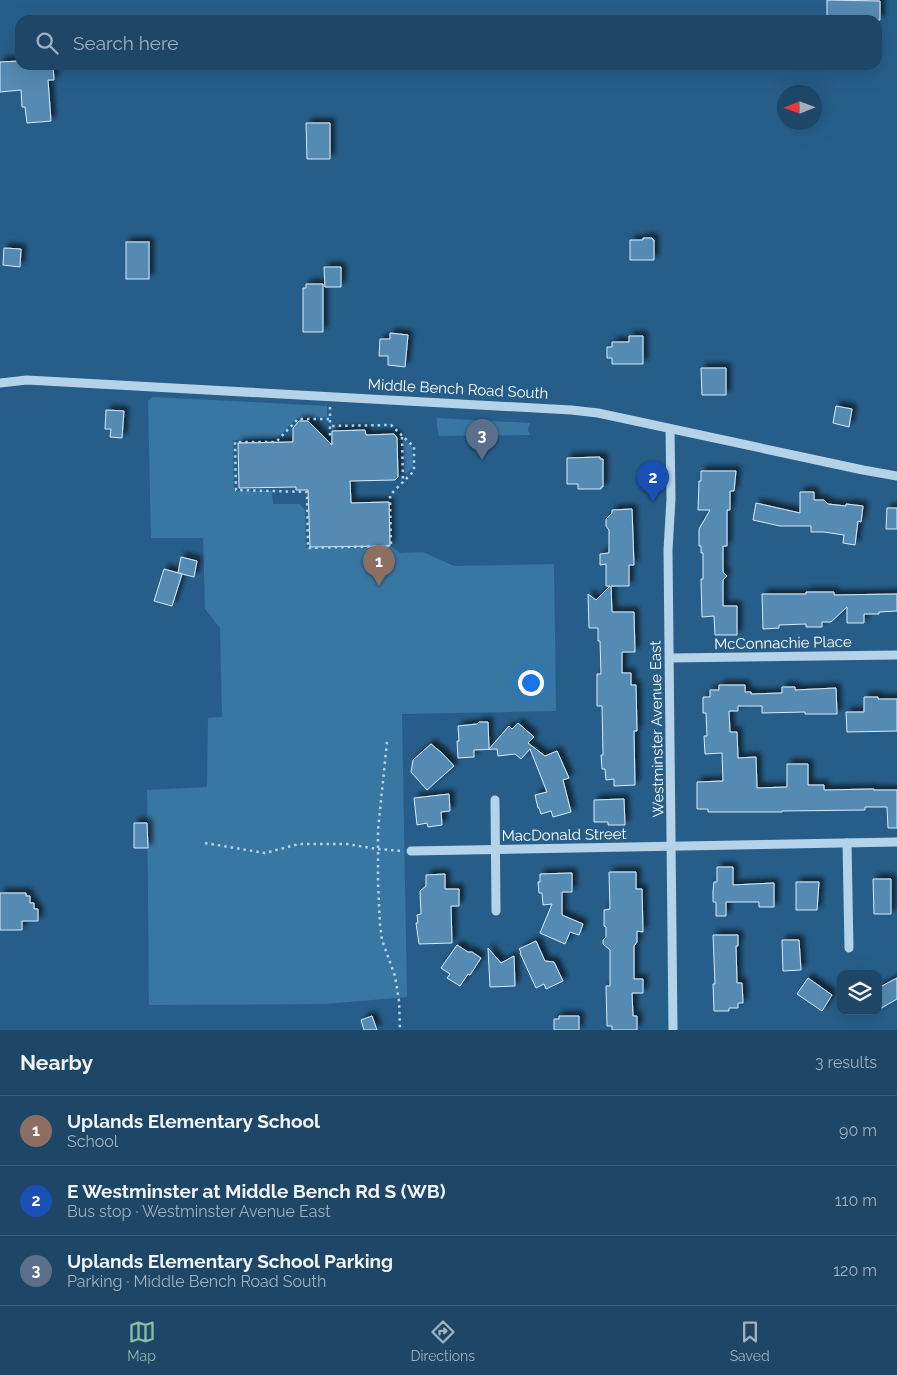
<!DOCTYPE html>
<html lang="en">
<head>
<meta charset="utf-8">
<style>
  :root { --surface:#1d4667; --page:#2a5070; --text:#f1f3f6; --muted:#a0b1c0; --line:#3b5e7b; --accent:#8abfa5 }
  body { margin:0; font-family:Raleway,sans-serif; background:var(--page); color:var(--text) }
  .controls { position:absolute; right:15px; bottom:15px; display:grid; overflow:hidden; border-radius:10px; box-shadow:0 5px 20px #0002 }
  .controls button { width:45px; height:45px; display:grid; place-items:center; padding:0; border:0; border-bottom:1px solid var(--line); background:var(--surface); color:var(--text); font:25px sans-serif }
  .compass { position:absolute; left:777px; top:85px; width:45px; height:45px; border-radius:50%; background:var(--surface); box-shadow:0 5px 20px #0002; rotate:269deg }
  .you { position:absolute; left:530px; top:682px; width:18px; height:18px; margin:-12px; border:4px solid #fff; border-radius:50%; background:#1a73e8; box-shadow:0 0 0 8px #1a73e833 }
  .badge { display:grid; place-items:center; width:32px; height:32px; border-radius:50%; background:var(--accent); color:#fff; font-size:16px; font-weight:700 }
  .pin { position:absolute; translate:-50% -41px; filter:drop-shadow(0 1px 2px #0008) }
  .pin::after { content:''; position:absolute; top:26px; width:18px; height:15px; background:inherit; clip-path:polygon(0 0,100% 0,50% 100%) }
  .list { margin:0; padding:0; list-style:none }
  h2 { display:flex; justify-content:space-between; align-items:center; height:65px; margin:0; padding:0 20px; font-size:21px }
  h2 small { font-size:16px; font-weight:400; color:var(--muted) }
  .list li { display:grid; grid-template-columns:32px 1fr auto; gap:15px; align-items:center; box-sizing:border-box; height:70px; padding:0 20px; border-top:1px solid var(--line) }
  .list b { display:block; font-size:19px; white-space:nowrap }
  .list p { margin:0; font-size:16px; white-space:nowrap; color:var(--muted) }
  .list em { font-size:16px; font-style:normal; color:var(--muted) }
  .icon { flex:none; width:28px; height:28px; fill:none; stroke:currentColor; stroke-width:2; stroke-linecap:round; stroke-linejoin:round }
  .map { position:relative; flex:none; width:897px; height:1030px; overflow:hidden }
  .search { position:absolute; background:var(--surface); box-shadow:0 5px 20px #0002; left:15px; right:15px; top:15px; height:55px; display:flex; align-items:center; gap:12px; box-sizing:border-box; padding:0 18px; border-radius:15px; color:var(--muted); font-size:19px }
  .sheet { height:275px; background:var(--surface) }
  nav { display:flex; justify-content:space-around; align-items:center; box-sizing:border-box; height:70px; border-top:1px solid var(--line); background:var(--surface); font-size:14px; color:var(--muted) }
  nav a { display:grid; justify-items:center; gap:2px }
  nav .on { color:var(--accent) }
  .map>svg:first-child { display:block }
  .green { fill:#3977a3 }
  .building { fill:#548ab2; stroke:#d8eaf7; filter:url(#shadow) }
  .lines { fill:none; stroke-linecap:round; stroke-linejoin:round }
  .path { stroke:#b4d3e9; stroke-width:2.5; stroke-dasharray:2.5 4; stroke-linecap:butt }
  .minor { stroke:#b4d3e9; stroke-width:9 }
  .labels { text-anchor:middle; stroke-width:4.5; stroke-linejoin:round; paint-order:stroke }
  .street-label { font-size:15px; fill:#fff; stroke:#275e89 }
</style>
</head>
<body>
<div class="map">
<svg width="897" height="1030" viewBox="0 0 897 1030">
  <defs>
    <filter id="shadow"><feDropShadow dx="4.5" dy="-4.5" stdDeviation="2.5" flood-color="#0009"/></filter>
  </defs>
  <rect width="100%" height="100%" fill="#275e89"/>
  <g class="green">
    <polygon points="153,397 327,406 327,417 297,418 276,439 233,440 234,491 272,491 273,504 299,504 305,510 306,548 392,547 400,553 423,552 454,566 554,564 556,711 402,714 407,997 325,1004 149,1005 147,790 207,787 208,718 222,717 220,628 205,609 203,538 151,538 148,401"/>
    <polygon points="437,418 530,423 528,430 530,435 439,436 437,427"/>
    <polygon points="403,440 405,440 412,447 413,467 406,474 404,472"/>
  </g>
  <g class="building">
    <polygon points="827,0 880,1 880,20 827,20"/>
    <polygon points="20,61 20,65 53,65 54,80 48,80 51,121 27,123 25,107 22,107 21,90 0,92 0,62"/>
    <polygon points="306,123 330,123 330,159 307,159"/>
    <polygon points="643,238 652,238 653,240 654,240 654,260 630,260 630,240 643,240"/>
    <rect x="126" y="242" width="23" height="37"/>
    <polygon points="4,248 21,249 20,267 3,265"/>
    <polygon points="324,267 341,267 341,287 325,287"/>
    <polygon points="306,284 323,284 323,332 303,332 303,288 306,288"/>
    <polygon points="390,333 408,335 405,367 388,365 388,356 379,356 380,339 390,339"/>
    <polygon points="629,336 643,336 643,364 612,364 612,358 607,358 607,347 612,347 612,342 629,342"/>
    <polygon points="701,368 726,368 726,395 702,395"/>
    <polygon points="836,406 852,409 849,427 833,423"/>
    <polygon points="106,410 124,411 122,438 110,437 111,429 105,429"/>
    <polygon points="299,421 308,421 332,445 332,431 365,430 366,435 394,434 397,438 398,477 395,480 350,481 351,503 389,502 390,546 310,547 308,490 296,490 296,487 239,488 238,443 293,442 293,428"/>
    <polygon points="600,457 600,459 603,459 603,487 601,487 601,489 578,489 578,484 567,484 567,458"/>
    <polygon points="701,471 736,471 734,491 730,491 730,510 727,510 727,546 723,546 723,572 727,576 723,580 723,606 737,606 737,635 715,635 714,616 702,617 701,579 703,579 703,553 701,553 701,546 699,546 699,529 710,510 698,510 699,481 701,481"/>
    <polygon points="800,492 814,492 814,500 824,500 828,504 846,506 846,504 863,506 861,522 858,521 855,545 843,543 844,535 824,532 811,532 811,526 780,526 753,520 756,503 800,513"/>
    <polygon points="887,508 897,508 897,529 886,529"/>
    <polygon points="632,509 634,565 629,565 629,586 611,586 612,612 634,612 635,652 622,652 622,673 631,673 631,685 636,685 637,731 634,731 635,785 614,786 614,779 606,780 605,769 602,769 601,755 603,755 602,706 597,706 597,674 601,674 600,641 598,641 598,628 589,628 588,594 596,600 610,586 606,586 606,564 600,565 600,554 609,553 609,530 606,526 606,519 612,513 612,510"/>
    <polygon points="181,557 197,561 194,577 178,573"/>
    <polygon points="164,569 182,574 172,606 154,601"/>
    <polygon points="806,592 834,592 834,595 897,594 897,611 879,612 879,614 864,614 864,623 847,623 847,607 831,622 822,622 822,627 806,627 806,624 779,625 779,628 763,629 762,594 806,594"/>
    <polygon points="719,685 745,685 745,692 751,692 751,694 782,693 782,687 795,687 795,690 836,688 837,714 805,714 805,712 762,713 762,706 738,706 738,711 729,711 730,732 737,732 738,758 756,757 757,788 787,787 787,764 808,764 808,785 824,785 824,790 874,789 874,790 897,790 897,828 888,828 887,807 865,807 865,810 782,811 782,812 708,812 708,809 697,809 697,782 723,781 722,753 705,754 704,736 707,736 706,713 703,713 703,697 710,697 710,690 719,690"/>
    <polygon points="864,697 878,697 878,699 897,699 897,731 847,732 846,712 864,712"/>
    <polygon points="479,722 488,722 489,749 509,726 512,729 518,723 534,737 528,743 545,756 557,751 569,778 563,780 571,812 553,817 551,811 541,814 539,808 538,808 535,795 547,792 530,749 521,759 515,754 498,756 497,749 474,750 474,757 458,758 457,741 459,741 458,726 477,724"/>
    <polygon points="431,744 442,753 454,766 427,790 411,772 413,760"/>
    <polygon points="449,794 450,811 441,812 442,825 428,827 427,823 417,825 414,798"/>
    <polygon points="624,799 625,825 608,825 608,822 594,822 594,800"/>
    <polygon points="134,823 147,823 148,848 134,848"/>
    <polygon points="717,867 733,867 733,885 774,883 774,907 759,907 759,902 726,902 726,916 716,916 716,902 713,902 713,891 714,882 717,882"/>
    <polygon points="609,872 636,872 636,889 642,889 643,932 637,931 637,942 634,946 634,979 643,979 643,993 632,993 633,1016 637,1016 637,1030 612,1030 612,1026 607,1026 606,986 610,986 610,950 603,944 603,940 606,937 606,927 604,926 604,910 610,909"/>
    <polygon points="572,873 572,892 562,892 562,915 583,924 579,935 570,932 565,944 540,933 552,904 543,905 542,893 539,893 538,882 540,882 540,874"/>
    <polygon points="445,874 445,889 459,889 459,906 451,906 452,943 419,944 416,923 418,923 417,915 421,914 420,891 426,886 426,875"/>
    <polygon points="873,879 891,879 891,914 874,914"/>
    <polygon points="796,882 819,882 817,910 796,910"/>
    <polygon points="0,893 26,893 26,896 30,896 30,903 34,903 34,909 38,909 38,921 22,921 22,930 0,930"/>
    <polygon points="713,935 738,935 738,946 736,946 737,983 742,983 743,1003 738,1003 738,1008 729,1008 729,1011 714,1011 713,984 715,984"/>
    <polygon points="782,940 799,940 801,970 783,971"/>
    <polygon points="536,941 545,961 554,962 563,981 546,989 544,984 536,988 520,953 521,952 519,949"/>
    <polygon points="457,945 468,952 472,952 481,958 470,975 468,974 460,986 447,978 450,974 441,968"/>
    <polygon points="488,948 501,963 514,956 515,986 490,987"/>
    <polygon points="808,978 832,995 822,1011 797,994"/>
    <polygon points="897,978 897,999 878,1010 878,988"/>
    <polygon points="372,1016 377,1030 364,1030 361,1020"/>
    <polygon points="559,1016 579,1016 579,1030 554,1030 554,1019 559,1019"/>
  </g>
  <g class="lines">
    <g class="path">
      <polyline points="330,407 330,439"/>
      <polyline points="329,419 298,419 276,442 235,442 236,490 307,492 308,548 391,546 390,495 414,471 414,447 391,425 330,426"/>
      <polyline points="402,437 403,483"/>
      <polyline points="387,742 378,830 378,883 380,925 382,940 395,976 399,1001 400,1030"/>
      <polyline points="205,843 265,853 299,844 347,844 377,849 402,851"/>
    </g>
    <g class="minor">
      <polyline points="0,383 27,380 571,410 598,413 863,470 897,476"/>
      <polyline points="670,429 671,499 668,550 673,1030"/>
      <polyline points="670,658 897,655"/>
      <polyline points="495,800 496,911"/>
      <polyline points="847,843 849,948"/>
      <polyline points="411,851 897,842"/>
    </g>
  </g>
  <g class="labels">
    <g class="street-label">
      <text transform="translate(458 389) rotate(3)" y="5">Middle Bench Road South</text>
      <text transform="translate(783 643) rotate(-1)" y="5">McConnachie Place</text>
      <text transform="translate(657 729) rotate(-91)" y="5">Westminster Avenue East</text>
      <text transform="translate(564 835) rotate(-1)" y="5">MacDonald Street</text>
    </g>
  </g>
</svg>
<div class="controls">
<button><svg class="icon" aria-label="layers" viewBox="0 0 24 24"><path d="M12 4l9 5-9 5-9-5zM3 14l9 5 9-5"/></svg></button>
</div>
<svg class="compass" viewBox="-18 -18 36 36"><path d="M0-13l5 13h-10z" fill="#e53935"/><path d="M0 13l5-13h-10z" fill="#a0b1c0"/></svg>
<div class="you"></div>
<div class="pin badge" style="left:379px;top:586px;background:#8d6e63">1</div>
<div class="pin badge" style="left:653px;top:502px;background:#1a4fb4">2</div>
<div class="pin badge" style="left:482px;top:460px;background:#5c6f8a">3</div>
<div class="search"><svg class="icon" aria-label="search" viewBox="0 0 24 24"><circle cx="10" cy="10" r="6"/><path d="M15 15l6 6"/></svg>Search here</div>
</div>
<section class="sheet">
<h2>Nearby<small>3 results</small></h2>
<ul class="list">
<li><span class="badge" style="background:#8d6e63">1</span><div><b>Uplands Elementary School</b><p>School</p></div><em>90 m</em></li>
<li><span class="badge" style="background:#1a4fb4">2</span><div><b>E Westminster at Middle Bench Rd S (WB)</b><p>Bus stop · Westminster Avenue East</p></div><em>110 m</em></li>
<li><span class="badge" style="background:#5c6f8a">3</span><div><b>Uplands Elementary School Parking</b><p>Parking · Middle Bench Road South</p></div><em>120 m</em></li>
</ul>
</section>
<nav>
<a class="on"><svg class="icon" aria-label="map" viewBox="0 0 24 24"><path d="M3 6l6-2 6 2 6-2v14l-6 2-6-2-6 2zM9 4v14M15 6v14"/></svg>Map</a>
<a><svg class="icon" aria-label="directions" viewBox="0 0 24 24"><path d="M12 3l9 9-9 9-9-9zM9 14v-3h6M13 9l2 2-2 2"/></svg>Directions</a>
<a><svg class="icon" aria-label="saved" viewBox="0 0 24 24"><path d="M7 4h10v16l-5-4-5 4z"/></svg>Saved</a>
</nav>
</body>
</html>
